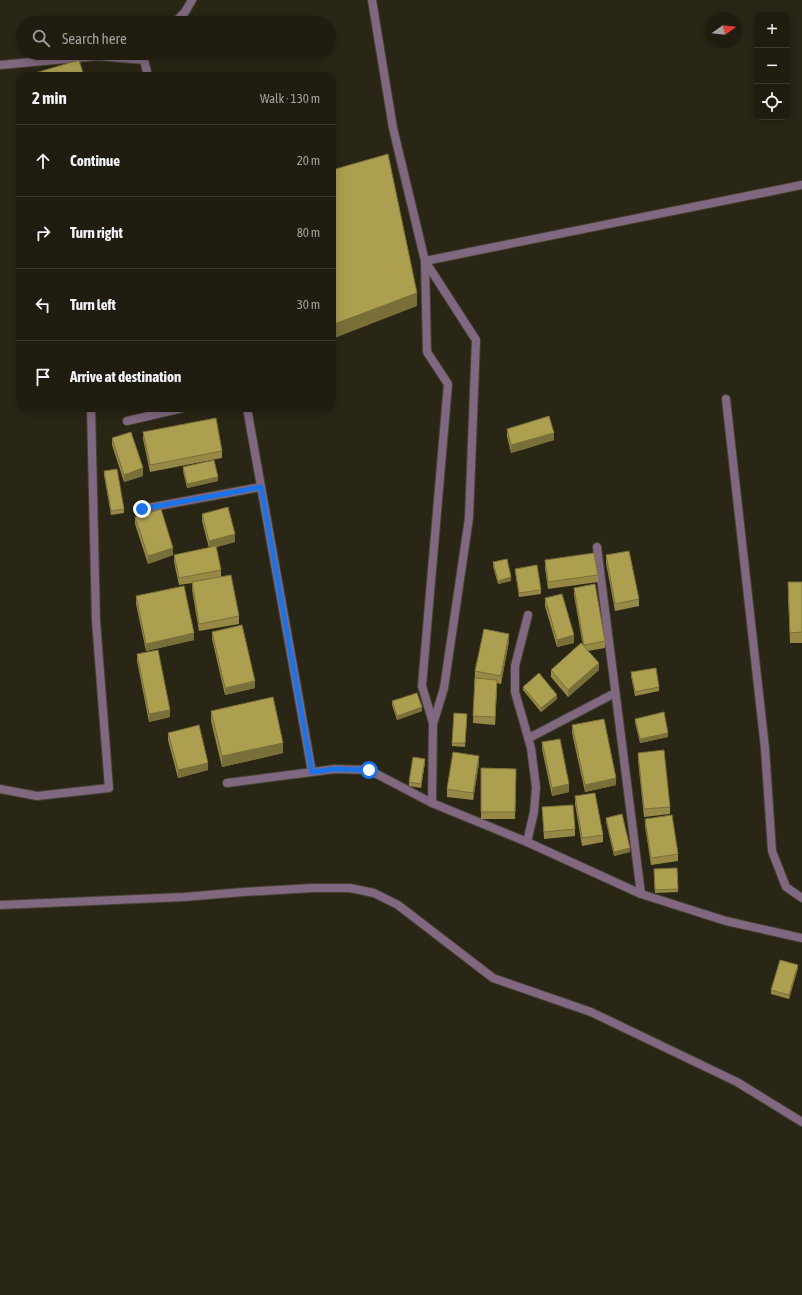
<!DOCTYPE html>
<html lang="en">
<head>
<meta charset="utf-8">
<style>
  :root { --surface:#201c10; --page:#282519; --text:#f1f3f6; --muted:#a2a19f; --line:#3d3a30 }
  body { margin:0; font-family:"Asap Condensed",sans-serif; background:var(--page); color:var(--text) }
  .controls { position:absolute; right:12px; top:12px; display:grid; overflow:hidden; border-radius:8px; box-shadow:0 2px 10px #0003 }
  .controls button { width:36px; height:36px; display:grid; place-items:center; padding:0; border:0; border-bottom:1px solid var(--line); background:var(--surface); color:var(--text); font:20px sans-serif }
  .compass { position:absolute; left:706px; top:12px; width:36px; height:36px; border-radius:50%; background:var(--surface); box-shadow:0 2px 10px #0003; rotate:75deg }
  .stop { position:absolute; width:12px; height:12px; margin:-9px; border:3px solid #1a73e8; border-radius:50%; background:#fff }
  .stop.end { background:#1a73e8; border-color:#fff; box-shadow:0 1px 4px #0008 }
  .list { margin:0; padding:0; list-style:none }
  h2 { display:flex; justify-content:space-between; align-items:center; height:52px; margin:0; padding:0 16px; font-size:17px }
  h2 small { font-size:13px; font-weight:400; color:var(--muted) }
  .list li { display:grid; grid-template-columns:26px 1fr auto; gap:12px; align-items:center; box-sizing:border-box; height:72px; padding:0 16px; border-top:1px solid var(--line) }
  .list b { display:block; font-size:15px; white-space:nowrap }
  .list em { font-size:13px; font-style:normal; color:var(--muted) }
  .icon { flex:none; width:22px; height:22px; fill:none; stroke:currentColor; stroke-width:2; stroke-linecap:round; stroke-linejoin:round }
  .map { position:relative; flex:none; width:802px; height:1295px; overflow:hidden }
  .search { position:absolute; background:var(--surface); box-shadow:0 2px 10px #0003; left:16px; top:16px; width:320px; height:44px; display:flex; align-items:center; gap:10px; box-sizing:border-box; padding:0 14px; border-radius:22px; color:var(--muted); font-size:15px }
  .panel { position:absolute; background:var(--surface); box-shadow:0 2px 10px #0003; left:16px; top:72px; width:320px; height:340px; border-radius:12px }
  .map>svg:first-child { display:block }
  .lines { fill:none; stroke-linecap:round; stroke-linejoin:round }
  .lane-casing { stroke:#444130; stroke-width:10 }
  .street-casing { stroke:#444130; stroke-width:10 }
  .lane { stroke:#7f6880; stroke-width:8 }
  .street { stroke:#7f6880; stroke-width:8 }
  .wall { fill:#958945 }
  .shaded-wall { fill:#796f38 }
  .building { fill:#ad9f50; stroke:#796f38 }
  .route { stroke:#1a73e8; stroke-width:5 }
</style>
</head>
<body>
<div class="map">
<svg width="802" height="1295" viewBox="0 0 802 1295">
  <rect width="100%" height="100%" fill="#2a2615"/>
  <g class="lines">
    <defs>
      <g id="lane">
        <polyline points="372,0 393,128 425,261 476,340 469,518 444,688 433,724 432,803"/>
        <polyline points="174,23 185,12 192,0"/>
        <polyline points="0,65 98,56 144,60 148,76"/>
        <polyline points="425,262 427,352 448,384 422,686 433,723"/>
        <polyline points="726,399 765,748 772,851 786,887 802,898"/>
        <polyline points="0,789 37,796 109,788 96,621 91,408"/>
        <polyline points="0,905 184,897 243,892 313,888 350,888 374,893 398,905 493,978 591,1012 737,1082 802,1122"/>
      </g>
      <g id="street">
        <polyline points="425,261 802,185"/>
        <polyline points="247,408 312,772"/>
        <polyline points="127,421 183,408"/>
        <polyline points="142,509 261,487"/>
        <polyline points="597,547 641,894"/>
        <polyline points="529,738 615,693"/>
        <polyline points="227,783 335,769 369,770 432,803 527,842 641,894 726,921 802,938"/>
        <polyline points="527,842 534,812 536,787 531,748 515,692 515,666 528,615"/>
      </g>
    </defs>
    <use href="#lane" class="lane-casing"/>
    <use href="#street" class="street-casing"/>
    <use href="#lane" class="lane"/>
    <use href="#street" class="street"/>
  </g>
  <g class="wall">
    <polygon points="507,429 554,440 511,453 507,436"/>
    <polygon points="143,432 222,451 222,458 150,472 143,439"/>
    <polygon points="112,438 143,476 124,482 112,445"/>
    <polygon points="183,467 218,481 187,488 183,471"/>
    <polygon points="104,471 124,509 124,513 111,515 104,475"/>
    <polygon points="202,514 235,542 216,547 221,570 221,577 239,616 239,624 199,631 192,590 192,583 179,585 174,562 174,555 209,548 202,521"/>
    <polygon points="135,517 173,555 148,564 135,524"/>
    <polygon points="606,555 639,599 639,606 615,611 606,563"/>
    <polygon points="545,560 598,575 598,582 548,589 545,568"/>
    <polygon points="493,562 511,581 498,584 493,566"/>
    <polygon points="515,569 541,590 541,594 519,597"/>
    <polygon points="802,582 802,643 790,643 788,592"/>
    <polygon points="574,588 605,641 605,648 588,651 599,670 568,697 551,677 551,670 583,646 574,595"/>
    <polygon points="136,596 194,640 146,651 136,604"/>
    <polygon points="545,598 574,643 557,647 545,606"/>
    <polygon points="212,632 255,688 225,695 212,639"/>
    <polygon points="509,641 501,684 497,683 495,725 473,723 475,671"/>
    <polygon points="137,654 170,717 149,722 137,661"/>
    <polygon points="631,672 659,687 659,691 635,696 631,676"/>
    <polygon points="523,687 557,699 541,712 523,690"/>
    <polygon points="392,701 422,711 397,720 392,705"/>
    <polygon points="211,711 283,753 222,767 211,721"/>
    <polygon points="467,718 465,747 452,746 452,743"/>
    <polygon points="635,719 668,737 640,743 635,722"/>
    <polygon points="572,725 616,785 585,792 572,733"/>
    <polygon points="168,733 208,770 178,778 168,740"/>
    <polygon points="542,742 569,792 552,796 542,749"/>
    <polygon points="638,753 670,807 670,814 644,817 638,760"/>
    <polygon points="425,762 421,788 409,786 409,782"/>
    <polygon points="479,763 473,800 447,797 447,789"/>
    <polygon points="481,768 516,769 515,819 481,819"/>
    <polygon points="575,796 603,835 603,842 582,846 575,804"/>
    <polygon points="542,807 575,829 575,836 544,839"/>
    <polygon points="606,818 630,852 614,856 606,822"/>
    <polygon points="645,819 678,854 678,861 651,865 645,826"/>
    <polygon points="677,868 678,892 655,893 654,869"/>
    <polygon points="798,968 789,999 771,994 771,990"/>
  </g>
  <g class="shaded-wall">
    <polygon points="417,293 417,306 332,339 332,325"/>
    <polygon points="554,433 554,440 511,453 511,445"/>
    <polygon points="143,468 143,476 124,482 124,475"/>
    <polygon points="218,477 218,481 187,488 187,484"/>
    <polygon points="235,534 235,542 209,549 209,541"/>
    <polygon points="173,548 173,555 148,564 148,556"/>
    <polygon points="511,577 511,581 498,584 498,581"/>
    <polygon points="194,633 194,640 146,651 146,644"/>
    <polygon points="509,634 509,641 501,684 501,676"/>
    <polygon points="574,635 574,643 557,647 557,640"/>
    <polygon points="599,663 599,670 568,697 568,690"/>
    <polygon points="497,680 497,687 495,725 495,717"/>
    <polygon points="255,681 255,688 225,695 225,688"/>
    <polygon points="557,695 557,699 541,712 541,708"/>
    <polygon points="422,707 422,711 397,720 397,716"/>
    <polygon points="170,710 170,717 149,722 149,714"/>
    <polygon points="668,733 668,737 640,743 640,739"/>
    <polygon points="283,743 283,753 222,767 222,756"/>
    <polygon points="479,756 479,763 473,800 473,793"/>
    <polygon points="425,759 425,762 421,788 421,784"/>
    <polygon points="208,763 208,770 178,778 178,770"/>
    <polygon points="616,778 616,785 585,792 585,785"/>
    <polygon points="569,784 569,792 552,796 552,788"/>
    <polygon points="630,848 630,852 614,856 614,852"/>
    <polygon points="798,965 798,968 789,999 789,995"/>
  </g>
  <g class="building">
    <polygon points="79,60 84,76 36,76 35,73"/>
    <polygon points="388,154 417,293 332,325 332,170"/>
    <polygon points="549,416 554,433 511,445 507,429"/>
    <polygon points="216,418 222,451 150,465 143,432"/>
    <polygon points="131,432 143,468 124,475 112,438"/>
    <polygon points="214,460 218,477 187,484 183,467"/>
    <polygon points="117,469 124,509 111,511 104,471"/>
    <polygon points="228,507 235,534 209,541 202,514"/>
    <polygon points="161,509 173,548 148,556 135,517"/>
    <polygon points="216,546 221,570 179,578 174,555"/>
    <polygon points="629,551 639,599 615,604 606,555"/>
    <polygon points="594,553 598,575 548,582 545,560"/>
    <polygon points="507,559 511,577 498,581 493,562"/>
    <polygon points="537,565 541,590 519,593 515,569"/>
    <polygon points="231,575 239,616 199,624 192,582"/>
    <polygon points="788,582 802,582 802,632 790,633"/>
    <polygon points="595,584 605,641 584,645 574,588"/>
    <polygon points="184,586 194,633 146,644 136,596"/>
    <polygon points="562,594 574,635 557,640 545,598"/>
    <polygon points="242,625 255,681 225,688 212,632"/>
    <polygon points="484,629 509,634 501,676 475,671"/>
    <polygon points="581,643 599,663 568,690 551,670"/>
    <polygon points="158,650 170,710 149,714 137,654"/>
    <polygon points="656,668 659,687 635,692 631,672"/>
    <polygon points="539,673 557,695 541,708 523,687"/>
    <polygon points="475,678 497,680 495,717 473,716"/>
    <polygon points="417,693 422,707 397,716 392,701"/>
    <polygon points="273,697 283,743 222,756 211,711"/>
    <polygon points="664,712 668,733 640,739 635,719"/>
    <polygon points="454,713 467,714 465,743 452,743"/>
    <polygon points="604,719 616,778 585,785 572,725"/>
    <polygon points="199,725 208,763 178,770 168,733"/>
    <polygon points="560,739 569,784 552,788 542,742"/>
    <polygon points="664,750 670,807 644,809 638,753"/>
    <polygon points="453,752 479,756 473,793 447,789"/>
    <polygon points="413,757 425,759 421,784 409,782"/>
    <polygon points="481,768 516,769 515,812 481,812"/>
    <polygon points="595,793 603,835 582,838 575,796"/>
    <polygon points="573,805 575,829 544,832 542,807"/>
    <polygon points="622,814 630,848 614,852 606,818"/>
    <polygon points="672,815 678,854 651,858 645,819"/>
    <polygon points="677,868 678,889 655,890 654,869"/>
    <polygon points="780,960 798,965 789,995 771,990"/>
  </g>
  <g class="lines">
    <polyline class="route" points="142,509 261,487 312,772 335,769 369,770"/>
  </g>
</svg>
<div class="controls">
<button>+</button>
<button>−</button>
<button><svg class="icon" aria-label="locate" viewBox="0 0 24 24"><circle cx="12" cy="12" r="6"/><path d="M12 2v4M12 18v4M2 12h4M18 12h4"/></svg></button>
</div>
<svg class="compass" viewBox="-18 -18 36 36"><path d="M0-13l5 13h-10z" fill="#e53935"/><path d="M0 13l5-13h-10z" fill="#a2a19f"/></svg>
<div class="stop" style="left:369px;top:770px"></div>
<div class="stop end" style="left:142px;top:509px"></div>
<div class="search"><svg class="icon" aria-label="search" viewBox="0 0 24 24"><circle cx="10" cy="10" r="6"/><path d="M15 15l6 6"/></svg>Search here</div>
<section class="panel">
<h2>2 min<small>Walk · 130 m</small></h2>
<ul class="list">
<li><svg class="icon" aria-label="ahead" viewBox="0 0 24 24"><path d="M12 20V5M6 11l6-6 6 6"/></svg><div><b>Continue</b></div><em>20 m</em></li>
<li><svg class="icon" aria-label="right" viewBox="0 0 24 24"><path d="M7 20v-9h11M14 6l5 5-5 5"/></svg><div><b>Turn right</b></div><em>80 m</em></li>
<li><svg class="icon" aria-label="left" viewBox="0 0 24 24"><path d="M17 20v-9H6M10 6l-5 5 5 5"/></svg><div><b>Turn left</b></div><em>30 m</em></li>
<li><svg class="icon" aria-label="arrive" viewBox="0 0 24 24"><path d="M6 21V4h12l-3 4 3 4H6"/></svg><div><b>Arrive at destination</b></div></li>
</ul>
</section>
</div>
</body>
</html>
